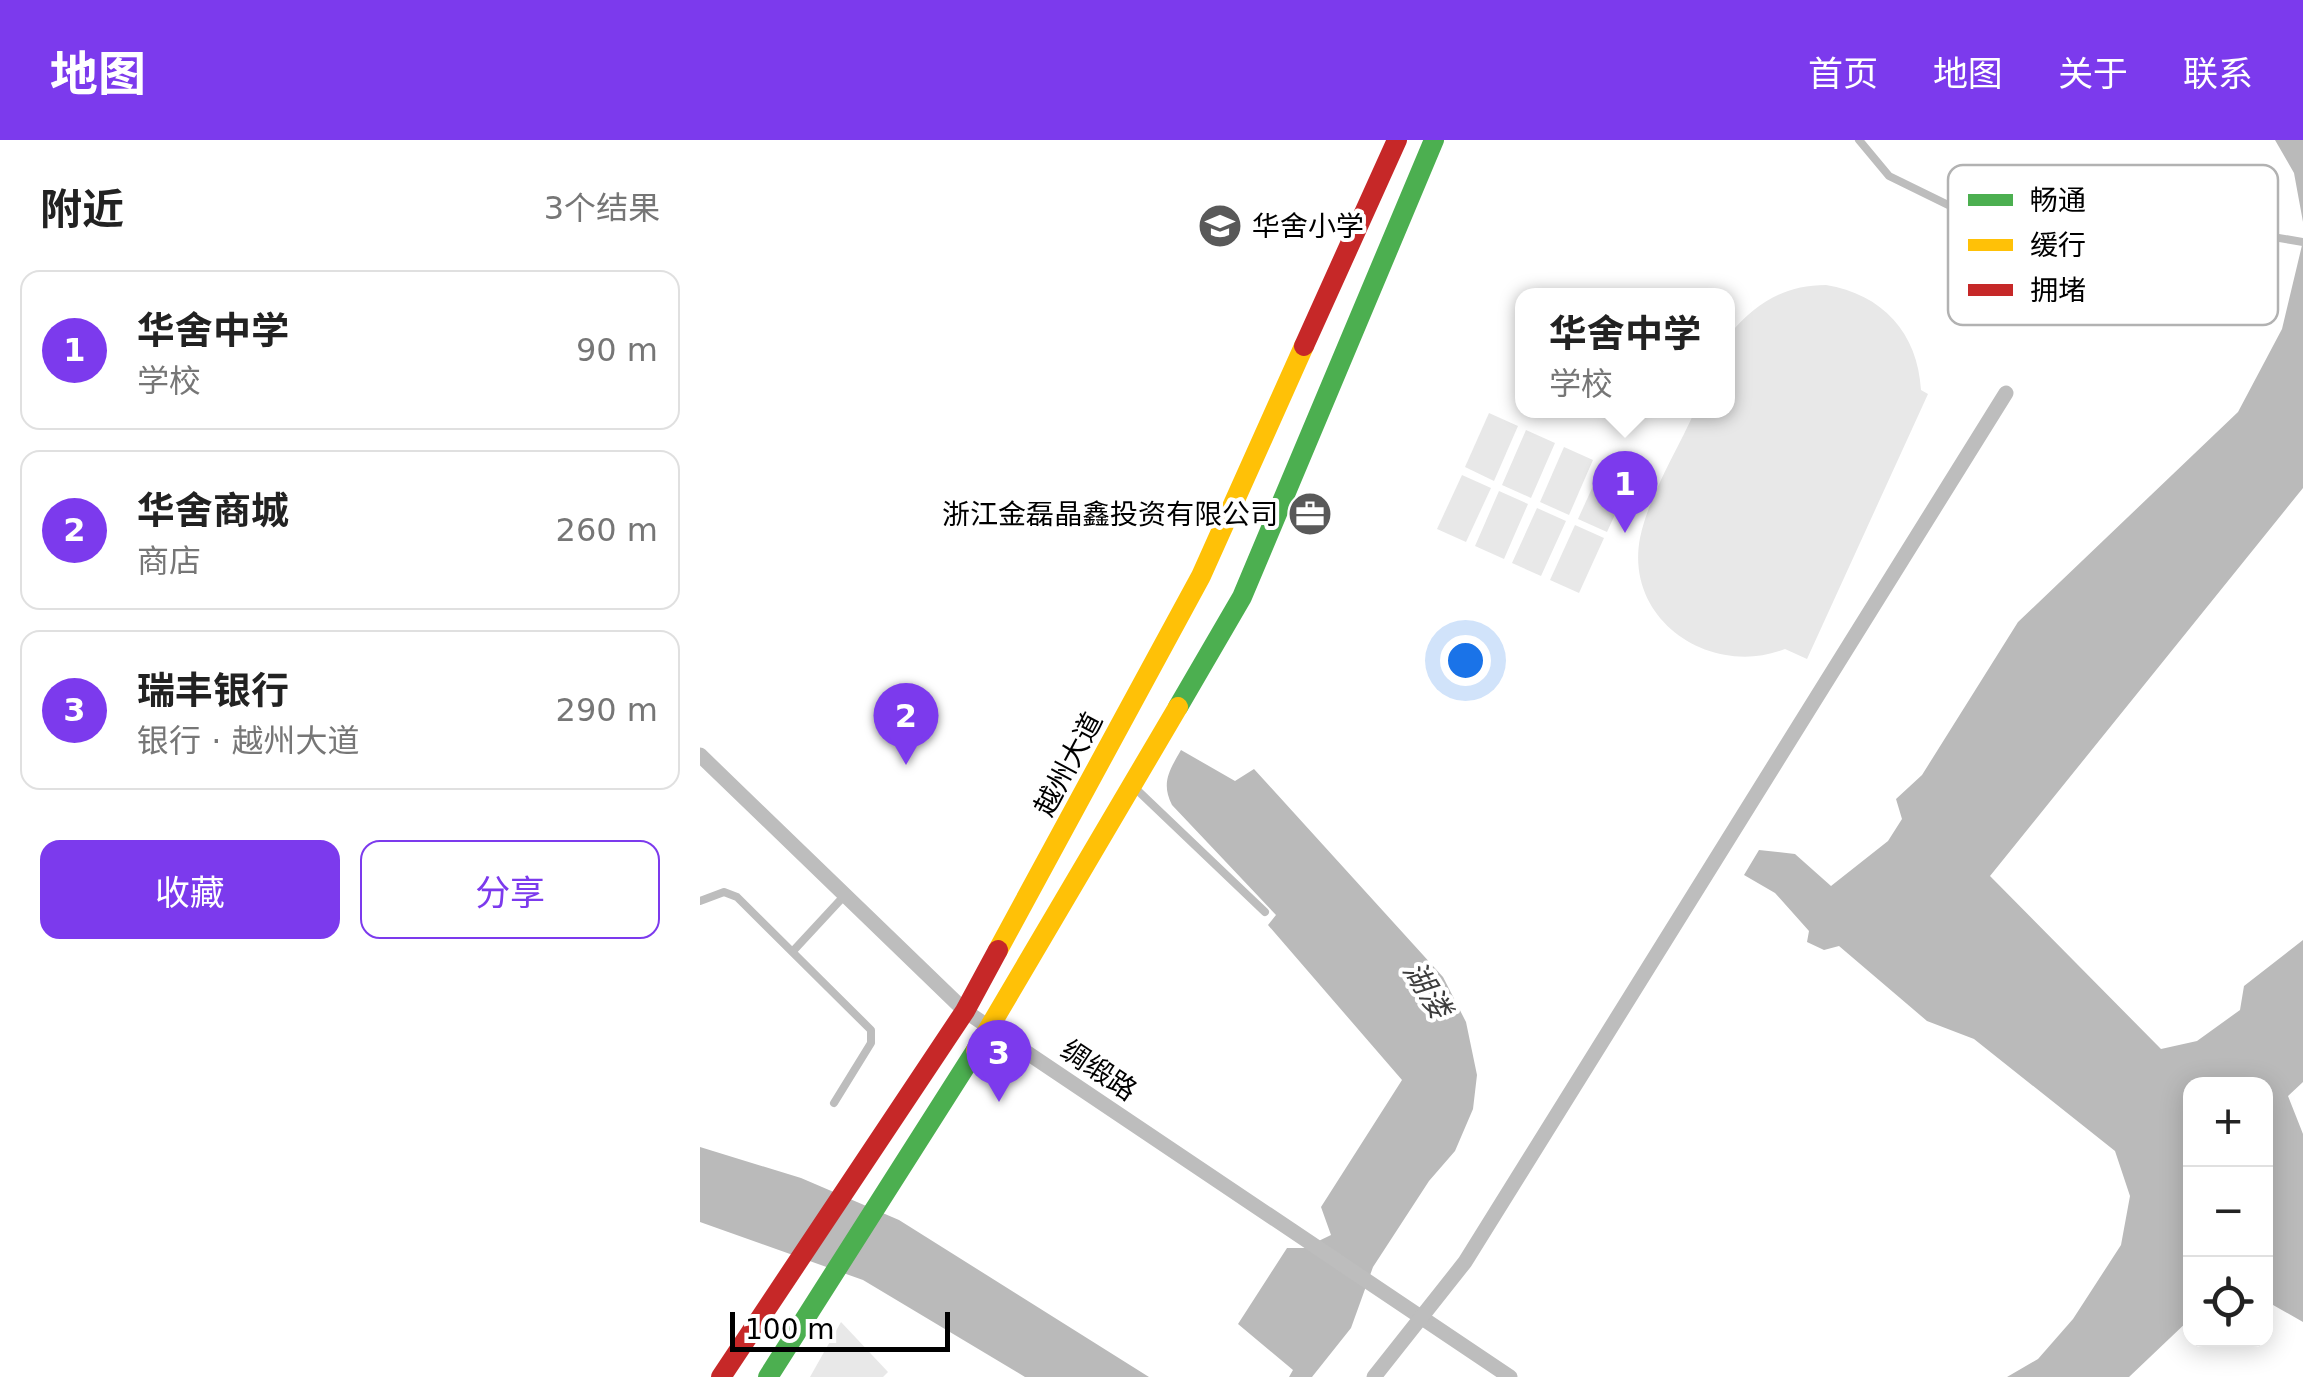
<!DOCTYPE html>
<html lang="zh">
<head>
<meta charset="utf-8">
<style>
  :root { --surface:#fff; --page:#f2f2f2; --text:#222; --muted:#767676; --line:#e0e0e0; --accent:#7c3aed }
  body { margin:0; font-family:"DejaVu Sans","Noto Sans SC",sans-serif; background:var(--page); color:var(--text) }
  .controls { position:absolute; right:30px; bottom:30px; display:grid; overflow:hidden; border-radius:20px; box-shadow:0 5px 25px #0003 }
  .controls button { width:90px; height:90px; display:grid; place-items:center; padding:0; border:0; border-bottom:2px solid var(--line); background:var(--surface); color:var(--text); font:50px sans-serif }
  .scale { position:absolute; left:30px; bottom:25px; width:220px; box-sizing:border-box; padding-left:10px; border:5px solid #000; border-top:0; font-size:28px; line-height:35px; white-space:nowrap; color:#000; -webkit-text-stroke:8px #fff; paint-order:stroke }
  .you { position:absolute; left:765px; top:520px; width:35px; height:35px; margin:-25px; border:8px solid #fff; border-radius:50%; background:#1a73e8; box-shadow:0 0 0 15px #1a73e833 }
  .badge { display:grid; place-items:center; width:65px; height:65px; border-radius:50%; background:var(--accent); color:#fff; font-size:32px; font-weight:700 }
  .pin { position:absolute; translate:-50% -82px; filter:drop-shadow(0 2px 5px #0008) }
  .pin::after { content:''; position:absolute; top:52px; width:35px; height:30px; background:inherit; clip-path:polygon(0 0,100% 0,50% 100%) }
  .popup { position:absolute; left:815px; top:148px; width:220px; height:130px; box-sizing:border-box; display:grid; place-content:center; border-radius:20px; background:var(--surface); filter:drop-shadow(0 2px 8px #0005); font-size:32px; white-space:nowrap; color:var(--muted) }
  .popup b { font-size:38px; color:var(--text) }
  .popup::after { content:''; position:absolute; left:50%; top:100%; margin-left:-20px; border:20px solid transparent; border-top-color:var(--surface) }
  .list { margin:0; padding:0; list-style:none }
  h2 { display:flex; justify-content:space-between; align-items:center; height:130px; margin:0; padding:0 40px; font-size:42px }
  h2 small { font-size:32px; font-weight:400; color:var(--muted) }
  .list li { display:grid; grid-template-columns:65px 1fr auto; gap:30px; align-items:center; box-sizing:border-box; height:160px; margin:0 20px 20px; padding:0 20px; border:2px solid var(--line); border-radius:20px }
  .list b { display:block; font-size:38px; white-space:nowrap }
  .list p { margin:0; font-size:32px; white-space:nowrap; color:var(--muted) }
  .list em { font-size:32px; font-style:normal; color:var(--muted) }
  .actions { display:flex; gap:20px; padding:30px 40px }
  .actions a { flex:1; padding:22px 0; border:2px solid var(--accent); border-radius:20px; text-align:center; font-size:35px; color:var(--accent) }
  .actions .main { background:var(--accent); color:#fff }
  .icon { flex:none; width:55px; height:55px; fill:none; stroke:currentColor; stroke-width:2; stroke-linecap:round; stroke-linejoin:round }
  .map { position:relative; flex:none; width:1603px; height:1237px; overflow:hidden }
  header { display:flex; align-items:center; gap:60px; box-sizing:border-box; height:140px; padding:0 50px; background:var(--accent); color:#fff }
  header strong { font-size:48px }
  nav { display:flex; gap:55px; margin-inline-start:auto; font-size:35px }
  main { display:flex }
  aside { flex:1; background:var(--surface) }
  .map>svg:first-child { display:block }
  .green { fill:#e8e8e8 }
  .water { fill:#bababa }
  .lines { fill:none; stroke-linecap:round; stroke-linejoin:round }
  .lane { stroke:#bdbdbd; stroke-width:8 }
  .street { stroke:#bdbdbd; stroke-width:15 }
  .fast { stroke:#4caf50; stroke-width:20 }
  .slow { stroke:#ffc107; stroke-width:20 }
  .jam { stroke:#c62828; stroke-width:20 }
  .labels { text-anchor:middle; stroke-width:8; stroke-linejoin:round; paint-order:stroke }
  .poi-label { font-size:28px; fill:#000; stroke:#fff; text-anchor:start }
  .street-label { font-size:28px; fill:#000; stroke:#fff }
  .water-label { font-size:30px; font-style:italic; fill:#3d3d3d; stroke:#fff }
  .key { fill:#fff; stroke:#b2b2b2; stroke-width:2.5 }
  .key-label { font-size:28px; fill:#000 }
</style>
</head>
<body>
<header>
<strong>地图</strong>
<nav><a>首页</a><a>地图</a><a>关于</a><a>联系</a></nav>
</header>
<main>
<aside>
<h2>附近<small>3个结果</small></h2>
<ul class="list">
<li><span class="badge">1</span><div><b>华舍中学</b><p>学校</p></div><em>90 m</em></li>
<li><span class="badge">2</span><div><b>华舍商城</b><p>商店</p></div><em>260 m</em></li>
<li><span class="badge">3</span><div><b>瑞丰银行</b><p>银行 · 越州大道</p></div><em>290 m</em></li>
</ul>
<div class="actions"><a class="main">收藏</a><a>分享</a></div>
</aside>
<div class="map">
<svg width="1603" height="1237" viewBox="0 0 1603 1237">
  <rect width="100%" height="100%" fill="#fff"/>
  <g class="green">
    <path d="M1126,145C1182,154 1218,193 1221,250L1228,254L1107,519L1085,509C1013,538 924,482 940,398C949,355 977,311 995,271L1028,270V196C1055,164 1083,145 1126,145Z"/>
    <polygon points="789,273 818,286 794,341 765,327"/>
    <polygon points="826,290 855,303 831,358 802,345"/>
    <polygon points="864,307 893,320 869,375 840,362"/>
    <polygon points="903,324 932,337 907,392 878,379"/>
    <polygon points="762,335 791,348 766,402 737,389"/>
    <polygon points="799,351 828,364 804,419 775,406"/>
    <polygon points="837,368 866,381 841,436 812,423"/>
    <polygon points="875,385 904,398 879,453 850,440"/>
    <polygon points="141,1182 188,1232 183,1237 110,1237"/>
  </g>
  <g class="water">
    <polygon points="1575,0 1603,0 1603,82 1594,33"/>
    <polygon points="1603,101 1603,348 1290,736 1461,909 1497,901 1540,870 1544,846 1603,800 1603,942 1588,956 1603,994 1603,1182 1566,1161 1566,944 1490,944 1490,1179 1429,1237 1307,1237 1338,1219 1373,1179 1421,1105 1430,1056 1415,1011 1274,899 1227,881 1139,806 1124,810 1107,802 1109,791 1075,753 1044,735 1059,710 1095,714 1131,746 1188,701 1202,679 1196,659 1222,635 1318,482 1538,272 1582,189"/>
    <path d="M481,610L535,641L554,629L743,837L766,882L777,935L773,969L755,1011L729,1041L673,1127L651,1188L612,1237H589L593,1230L538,1184L587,1108H604L631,1095L621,1067L702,940L568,785L576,775L472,665C461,643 469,631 481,610Z"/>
    <polygon points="0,1007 101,1038 199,1080 449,1237 325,1237 163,1140 0,1082"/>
  </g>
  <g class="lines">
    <g class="lane">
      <polyline points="1159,0 1189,36 1385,132 1437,115 1464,115 1513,87 1603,102"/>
      <polyline points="435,648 565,772"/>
      <polyline points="0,761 24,752 37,757 171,890 171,903 134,963"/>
      <polyline points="94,810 145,755"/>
    </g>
    <g class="street">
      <polyline points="0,615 265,871 810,1237"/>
      <polyline points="674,1237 765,1122 1306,253"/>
    </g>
    <g class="fast">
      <polyline points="478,567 542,457 734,0"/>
      <polyline points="68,1237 276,910"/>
    </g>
    <g class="slow">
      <polyline points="298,810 501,436 604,206"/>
      <polyline points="276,910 478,567"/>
    </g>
    <g class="jam">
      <polyline points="604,206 697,0"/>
      <polyline points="21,1237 265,871 298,810"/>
    </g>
  </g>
  <defs>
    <symbol id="school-disc" viewBox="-11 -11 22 22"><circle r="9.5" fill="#595959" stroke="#fff"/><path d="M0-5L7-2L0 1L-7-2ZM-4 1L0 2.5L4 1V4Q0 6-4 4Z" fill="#fff"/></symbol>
    <symbol id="office-disc" viewBox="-11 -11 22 22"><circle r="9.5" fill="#595959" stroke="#fff"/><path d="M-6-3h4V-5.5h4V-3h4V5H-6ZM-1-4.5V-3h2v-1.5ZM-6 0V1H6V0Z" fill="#fff"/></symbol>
  </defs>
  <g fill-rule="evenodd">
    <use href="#school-disc" x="495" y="61" width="50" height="50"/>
    <use href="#office-disc" x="585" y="349" width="50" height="50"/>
  </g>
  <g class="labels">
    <g class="poi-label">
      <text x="552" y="96">华舍小学</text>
      <text x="578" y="384" text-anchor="end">浙江金磊晶鑫投资有限公司</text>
    </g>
    <g class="street-label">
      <text transform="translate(368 624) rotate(-62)" y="10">越州大道</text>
      <text transform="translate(399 930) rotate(34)" y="10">绸缎路</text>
    </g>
    <g class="water-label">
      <text transform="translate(727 850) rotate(58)" y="10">湖溇</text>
    </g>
  </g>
  <rect x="1248" y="25" width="330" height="160" rx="15" class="key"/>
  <rect x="1268" y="54" width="45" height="12" fill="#4caf50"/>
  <rect x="1268" y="99" width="45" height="12" fill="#ffc107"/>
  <rect x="1268" y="144" width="45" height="12" fill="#c62828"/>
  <g class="key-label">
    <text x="1330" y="70">畅通</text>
    <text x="1330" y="115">缓行</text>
    <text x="1330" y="160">拥堵</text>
  </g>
</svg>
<div class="controls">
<button>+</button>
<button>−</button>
<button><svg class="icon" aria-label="locate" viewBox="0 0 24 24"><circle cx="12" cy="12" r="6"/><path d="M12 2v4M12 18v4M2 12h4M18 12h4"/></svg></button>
</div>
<div class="scale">100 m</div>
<div class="you"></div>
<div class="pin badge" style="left:925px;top:393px">1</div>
<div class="popup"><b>华舍中学</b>学校</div>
<div class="pin badge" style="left:206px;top:625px">2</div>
<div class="pin badge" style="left:299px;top:962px">3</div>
</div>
</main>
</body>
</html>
